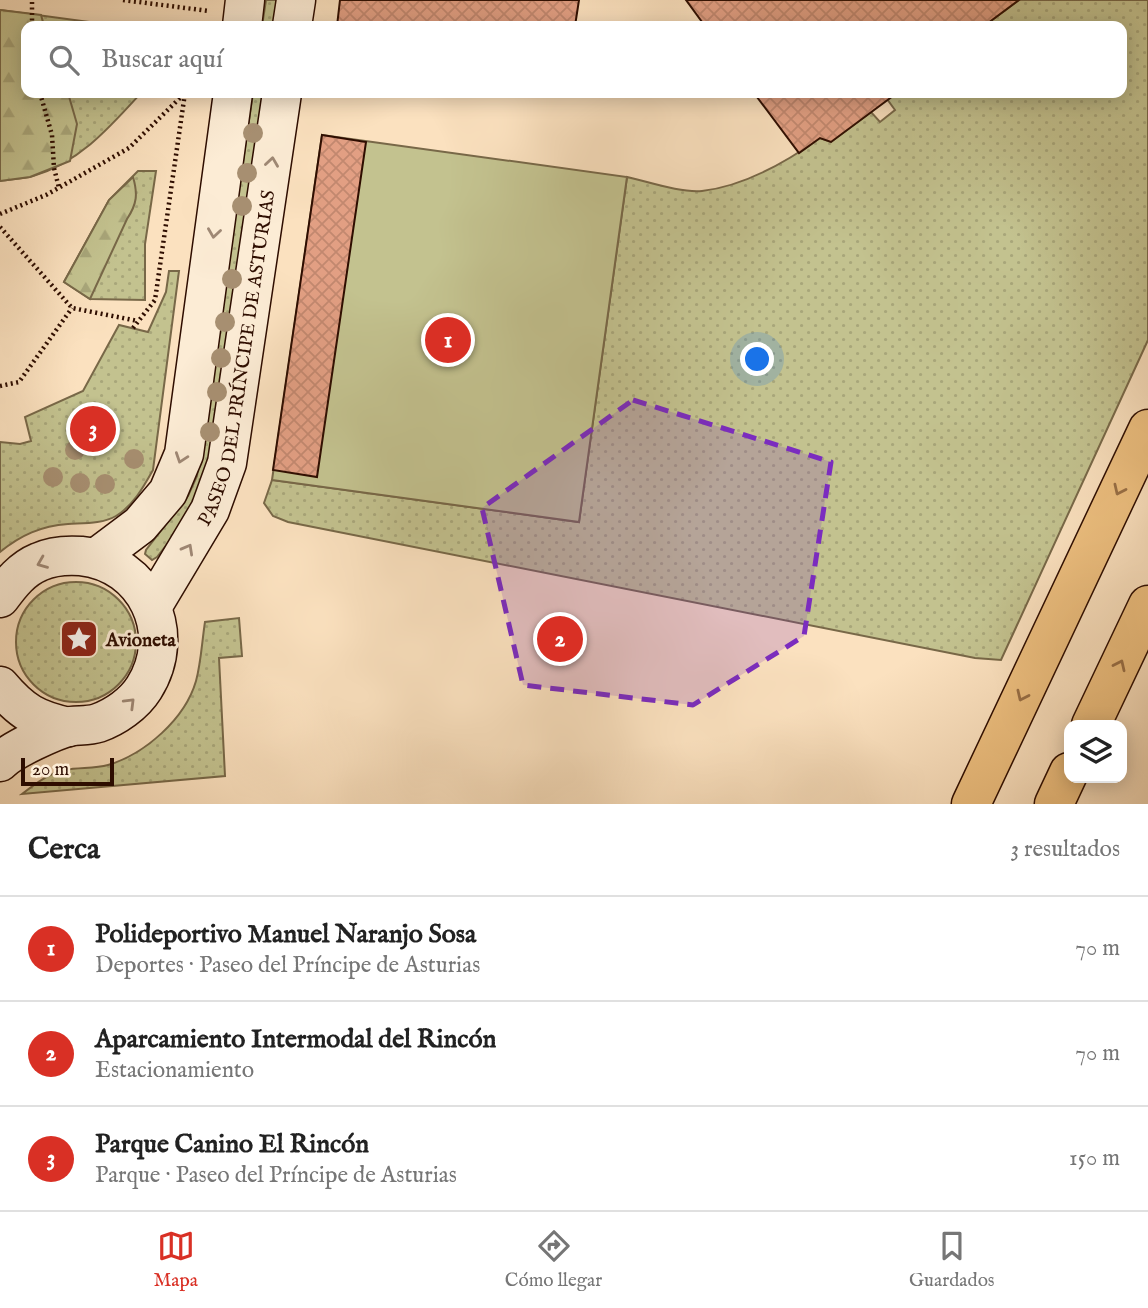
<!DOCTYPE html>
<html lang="es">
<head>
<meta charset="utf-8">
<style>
  :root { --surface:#fff; --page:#f6f6f6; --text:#222; --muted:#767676; --line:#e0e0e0; --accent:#d93025 }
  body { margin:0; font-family:"IM FELL English",serif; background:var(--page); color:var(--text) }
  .controls { position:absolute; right:21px; bottom:21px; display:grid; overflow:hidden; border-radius:14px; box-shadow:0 4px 18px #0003 }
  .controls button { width:63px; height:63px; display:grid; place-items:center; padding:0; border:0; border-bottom:2px solid var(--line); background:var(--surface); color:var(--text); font:35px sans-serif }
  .scale { position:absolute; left:21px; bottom:18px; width:93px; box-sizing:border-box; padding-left:7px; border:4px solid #2e0d00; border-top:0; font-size:19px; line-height:24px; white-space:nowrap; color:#2e0d00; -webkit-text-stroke:5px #fcecd5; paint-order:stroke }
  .you { position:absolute; left:758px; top:360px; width:24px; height:24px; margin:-18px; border:5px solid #fff; border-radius:50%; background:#1a73e8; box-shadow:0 0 0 10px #1a73e833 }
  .badge { display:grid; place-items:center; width:46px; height:46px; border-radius:50%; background:var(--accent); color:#fff; font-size:23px; font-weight:700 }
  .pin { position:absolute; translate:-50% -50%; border:4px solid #fff; box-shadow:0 2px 7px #0006 }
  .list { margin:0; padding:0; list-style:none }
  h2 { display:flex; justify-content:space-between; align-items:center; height:91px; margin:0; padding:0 28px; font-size:30px }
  h2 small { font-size:23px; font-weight:400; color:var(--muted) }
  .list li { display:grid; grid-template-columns:46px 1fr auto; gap:21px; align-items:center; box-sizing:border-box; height:105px; padding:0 28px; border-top:2px solid var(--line) }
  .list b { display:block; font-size:26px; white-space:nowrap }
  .list p { margin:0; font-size:23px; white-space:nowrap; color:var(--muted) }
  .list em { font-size:23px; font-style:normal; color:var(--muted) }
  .icon { flex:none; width:38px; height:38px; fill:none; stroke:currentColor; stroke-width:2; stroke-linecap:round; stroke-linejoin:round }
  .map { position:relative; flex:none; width:1148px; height:804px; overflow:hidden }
  .search { position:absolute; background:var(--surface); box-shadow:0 4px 18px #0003; left:21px; right:21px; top:21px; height:77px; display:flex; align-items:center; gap:18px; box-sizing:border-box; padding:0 24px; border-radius:14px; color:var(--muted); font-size:26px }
  .sheet { height:406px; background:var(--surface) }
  nav { display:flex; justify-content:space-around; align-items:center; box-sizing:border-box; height:98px; border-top:2px solid var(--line); background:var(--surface); font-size:19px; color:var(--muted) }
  nav a { display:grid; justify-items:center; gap:4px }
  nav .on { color:var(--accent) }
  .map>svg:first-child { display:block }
  .green { fill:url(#green-dots); stroke:#786848; stroke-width:2 }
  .forest { fill:url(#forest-firs); stroke:#786848; stroke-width:2 }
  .pitch { fill:#c3c28f; stroke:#786848; stroke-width:2 }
  .building { fill:url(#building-cross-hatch); stroke:#2e0d00; stroke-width:2 }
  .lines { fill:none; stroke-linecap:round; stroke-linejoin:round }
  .secondary-casing { stroke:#2e0d00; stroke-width:41 }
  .highway-casing { stroke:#2e0d00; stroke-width:41 }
  .path { stroke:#2e0d00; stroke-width:4.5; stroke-dasharray:2 3.5; stroke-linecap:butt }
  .secondary { stroke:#fcecd5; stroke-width:38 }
  .highway { stroke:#eec080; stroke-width:38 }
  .tree { fill:#a78f71 }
  .oneway { stroke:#9f8875 }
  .oneway2 { stroke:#986f46 }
  .marked { fill:#7b2cbf; fill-opacity:0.2; stroke:#7b2cbf; stroke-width:5; stroke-dasharray:14 9; stroke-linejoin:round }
  .labels { text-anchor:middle; stroke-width:6; stroke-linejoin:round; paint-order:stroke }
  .street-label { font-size:19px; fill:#2e0d00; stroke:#fcecd5 }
  .poi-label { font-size:19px; font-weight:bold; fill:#2e0d00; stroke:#fcecd5; text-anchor:start }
</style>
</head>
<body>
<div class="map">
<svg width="1148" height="804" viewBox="0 0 1148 804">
  <defs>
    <pattern id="green-dots" width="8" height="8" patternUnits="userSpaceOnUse" patternTransform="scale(1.75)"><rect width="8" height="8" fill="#c3c28f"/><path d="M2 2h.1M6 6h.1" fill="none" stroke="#a8a67a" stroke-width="1.8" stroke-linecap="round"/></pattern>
    <pattern id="forest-firs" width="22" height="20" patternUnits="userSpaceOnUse" patternTransform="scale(1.75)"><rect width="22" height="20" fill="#c3c28f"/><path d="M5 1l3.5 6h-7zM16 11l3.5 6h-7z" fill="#a8a67a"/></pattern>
    <pattern id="building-cross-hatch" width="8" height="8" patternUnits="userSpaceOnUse" patternTransform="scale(1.75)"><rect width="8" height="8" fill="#e29f83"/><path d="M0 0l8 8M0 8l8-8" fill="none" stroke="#c2886f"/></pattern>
  </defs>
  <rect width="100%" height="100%" fill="#fbe1bf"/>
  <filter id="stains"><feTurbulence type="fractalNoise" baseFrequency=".00286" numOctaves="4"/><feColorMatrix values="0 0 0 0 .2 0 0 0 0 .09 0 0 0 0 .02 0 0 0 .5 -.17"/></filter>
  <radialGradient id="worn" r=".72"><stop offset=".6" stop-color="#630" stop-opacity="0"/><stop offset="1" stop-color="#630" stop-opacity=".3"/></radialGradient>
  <g class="green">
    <polygon points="266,0 277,0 273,26 262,26"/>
    <path d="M1019,0H1148V340L1001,660L975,658L288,522L273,516L264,503L272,480L579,522L627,177C649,182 681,193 702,191C745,186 785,163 820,138L831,142L871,112L880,122L895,110L887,99L896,93H1122V26H984Z"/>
    <path d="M0,10L119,26H26V93H141C110,127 79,163 33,176C22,179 11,179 0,181Z"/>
    <polygon points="253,93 263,93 208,475 186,520 157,557 152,560 145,554 146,550 188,496 197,476"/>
    <polygon points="138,171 156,171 145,244 145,300 90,299 64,282 109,200"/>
    <path d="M169,271H179L153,470C144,486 133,506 116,516C102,524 84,523 68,524C41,526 21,535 0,552V442L20,444L31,441L25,417L83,391L119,325L148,332L166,292Z"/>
    <circle cx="76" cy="642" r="60"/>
    <path d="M239,618L242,656L219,658L225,776L22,794C35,784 49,773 65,770C79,767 94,769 108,765C145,754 185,719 196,681C201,663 202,641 205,622Z"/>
  </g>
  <g class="forest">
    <polygon points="0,10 41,15 43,22 50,26 26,26 26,93 68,93 77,124 70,161 30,177 0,181"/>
    <path d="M133,177C138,194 137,204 127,219L90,299L64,282L109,200Z"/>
  </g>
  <polygon class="pitch" points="322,135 627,177 579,522 272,480"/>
  <g class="building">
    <polygon points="340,0 579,0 575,26 337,26"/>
    <polygon points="686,0 1019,0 984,26 705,26"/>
    <polygon points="754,93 897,93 831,142 820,138 799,153"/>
    <polygon points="322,135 366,142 317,477 273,470"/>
  </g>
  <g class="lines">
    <defs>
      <g id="secondary">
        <polyline points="242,26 245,0"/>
        <polyline points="292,26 296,0"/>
        <polyline points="96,558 140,525 168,492 184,454 233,93"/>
        <path d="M0,598C11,583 22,569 39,562C52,556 67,555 81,556C146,563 179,633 144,688C134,704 115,717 98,723C89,726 80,725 71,726C55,730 11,750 0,762"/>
        <path id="s1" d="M152,607L210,510L227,463L282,93"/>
        <path d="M0,686C22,712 36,720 69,727"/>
      </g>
      <g id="highway">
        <polyline points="1091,725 1148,605"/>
        <polyline points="971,804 1148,429"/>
        <polyline points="1054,804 1069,772"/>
      </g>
    </defs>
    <use href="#secondary" class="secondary-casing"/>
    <use href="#highway" class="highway-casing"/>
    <g class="path">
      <polyline points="123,0 209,11"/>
      <polyline points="32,26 32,0"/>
      <polyline points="40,93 52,135 54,168 59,188"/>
      <polyline points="0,214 46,195 129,148 185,93"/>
      <polyline points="0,227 72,308 138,321"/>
      <polyline points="133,328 155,300 185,93"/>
      <polyline points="0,386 19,382 72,308"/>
    </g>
    <use href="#secondary" class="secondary"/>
    <use href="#highway" class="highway"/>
  </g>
  <g class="tree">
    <circle cx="253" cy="133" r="10"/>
    <circle cx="247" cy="173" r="10"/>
    <circle cx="242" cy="206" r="10"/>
    <circle cx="232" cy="279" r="10"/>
    <circle cx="225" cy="322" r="10"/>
    <circle cx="221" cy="358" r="10"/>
    <circle cx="217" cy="392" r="10"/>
    <circle cx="210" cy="432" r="10"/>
    <circle cx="75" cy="450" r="10"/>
    <circle cx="134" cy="459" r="10"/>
    <circle cx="53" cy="477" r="10"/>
    <circle cx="80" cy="483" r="10"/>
    <circle cx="105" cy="484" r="10"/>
  </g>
  <defs><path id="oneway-chevron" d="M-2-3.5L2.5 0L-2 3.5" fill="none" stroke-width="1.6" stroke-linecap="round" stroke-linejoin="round" transform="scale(1.75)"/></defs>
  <g class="oneway">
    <use href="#oneway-chevron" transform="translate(272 162) rotate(-82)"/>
    <use href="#oneway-chevron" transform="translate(214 233) rotate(98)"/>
    <use href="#oneway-chevron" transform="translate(181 458) rotate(109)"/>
    <use href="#oneway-chevron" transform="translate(188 549) rotate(-61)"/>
    <use href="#oneway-chevron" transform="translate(42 563) rotate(158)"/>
    <use href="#oneway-chevron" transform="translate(130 703) rotate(-45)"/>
  </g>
  <g class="oneway2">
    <use href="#oneway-chevron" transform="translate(1119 490) rotate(115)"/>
    <use href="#oneway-chevron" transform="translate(1120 665) rotate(-65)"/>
    <use href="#oneway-chevron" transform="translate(1022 696) rotate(115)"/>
  </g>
  <path class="marked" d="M633,400L831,462L804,636L693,705L523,685L482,508Z"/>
  <defs>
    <symbol id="sight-square" viewBox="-11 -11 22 22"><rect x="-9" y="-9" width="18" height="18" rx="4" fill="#8f2418" stroke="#fcecd5"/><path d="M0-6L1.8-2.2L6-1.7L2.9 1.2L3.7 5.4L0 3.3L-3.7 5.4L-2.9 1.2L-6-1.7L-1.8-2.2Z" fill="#fff"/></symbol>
  </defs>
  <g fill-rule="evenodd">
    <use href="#sight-square" x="57" y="617" width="44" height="44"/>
  </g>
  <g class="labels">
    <g class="street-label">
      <text dy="7" stroke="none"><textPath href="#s1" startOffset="268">PASEO DEL PRÍNCIPE DE ASTURIAS</textPath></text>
    </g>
    <g class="poi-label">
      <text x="106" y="646">Avioneta</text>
    </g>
  </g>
  <rect width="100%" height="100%" filter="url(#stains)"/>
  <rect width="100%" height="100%" fill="url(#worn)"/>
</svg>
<div class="controls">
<button><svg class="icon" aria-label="layers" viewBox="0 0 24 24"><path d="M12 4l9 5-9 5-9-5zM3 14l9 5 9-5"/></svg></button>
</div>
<div class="scale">20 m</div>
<div class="you"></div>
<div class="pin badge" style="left:448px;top:340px">1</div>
<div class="pin badge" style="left:560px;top:639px">2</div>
<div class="pin badge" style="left:93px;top:429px">3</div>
<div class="search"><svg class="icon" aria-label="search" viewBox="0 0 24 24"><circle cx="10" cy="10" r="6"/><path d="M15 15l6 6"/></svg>Buscar aquí</div>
</div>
<section class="sheet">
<h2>Cerca<small>3 resultados</small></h2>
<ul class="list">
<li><span class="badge">1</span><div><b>Polideportivo Manuel Naranjo Sosa</b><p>Deportes · Paseo del Príncipe de Asturias</p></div><em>70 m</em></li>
<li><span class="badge">2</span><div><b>Aparcamiento Intermodal del Rincón</b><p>Estacionamiento</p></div><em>70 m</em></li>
<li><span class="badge">3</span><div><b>Parque Canino El Rincón</b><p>Parque · Paseo del Príncipe de Asturias</p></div><em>150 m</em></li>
</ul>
</section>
<nav>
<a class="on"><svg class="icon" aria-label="map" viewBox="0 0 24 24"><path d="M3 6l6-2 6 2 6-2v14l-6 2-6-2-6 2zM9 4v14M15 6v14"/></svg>Mapa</a>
<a><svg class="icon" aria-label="directions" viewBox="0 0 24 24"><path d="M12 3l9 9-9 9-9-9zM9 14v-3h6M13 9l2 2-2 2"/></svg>Cómo llegar</a>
<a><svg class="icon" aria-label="saved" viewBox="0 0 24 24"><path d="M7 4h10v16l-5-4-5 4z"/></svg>Guardados</a>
</nav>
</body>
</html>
